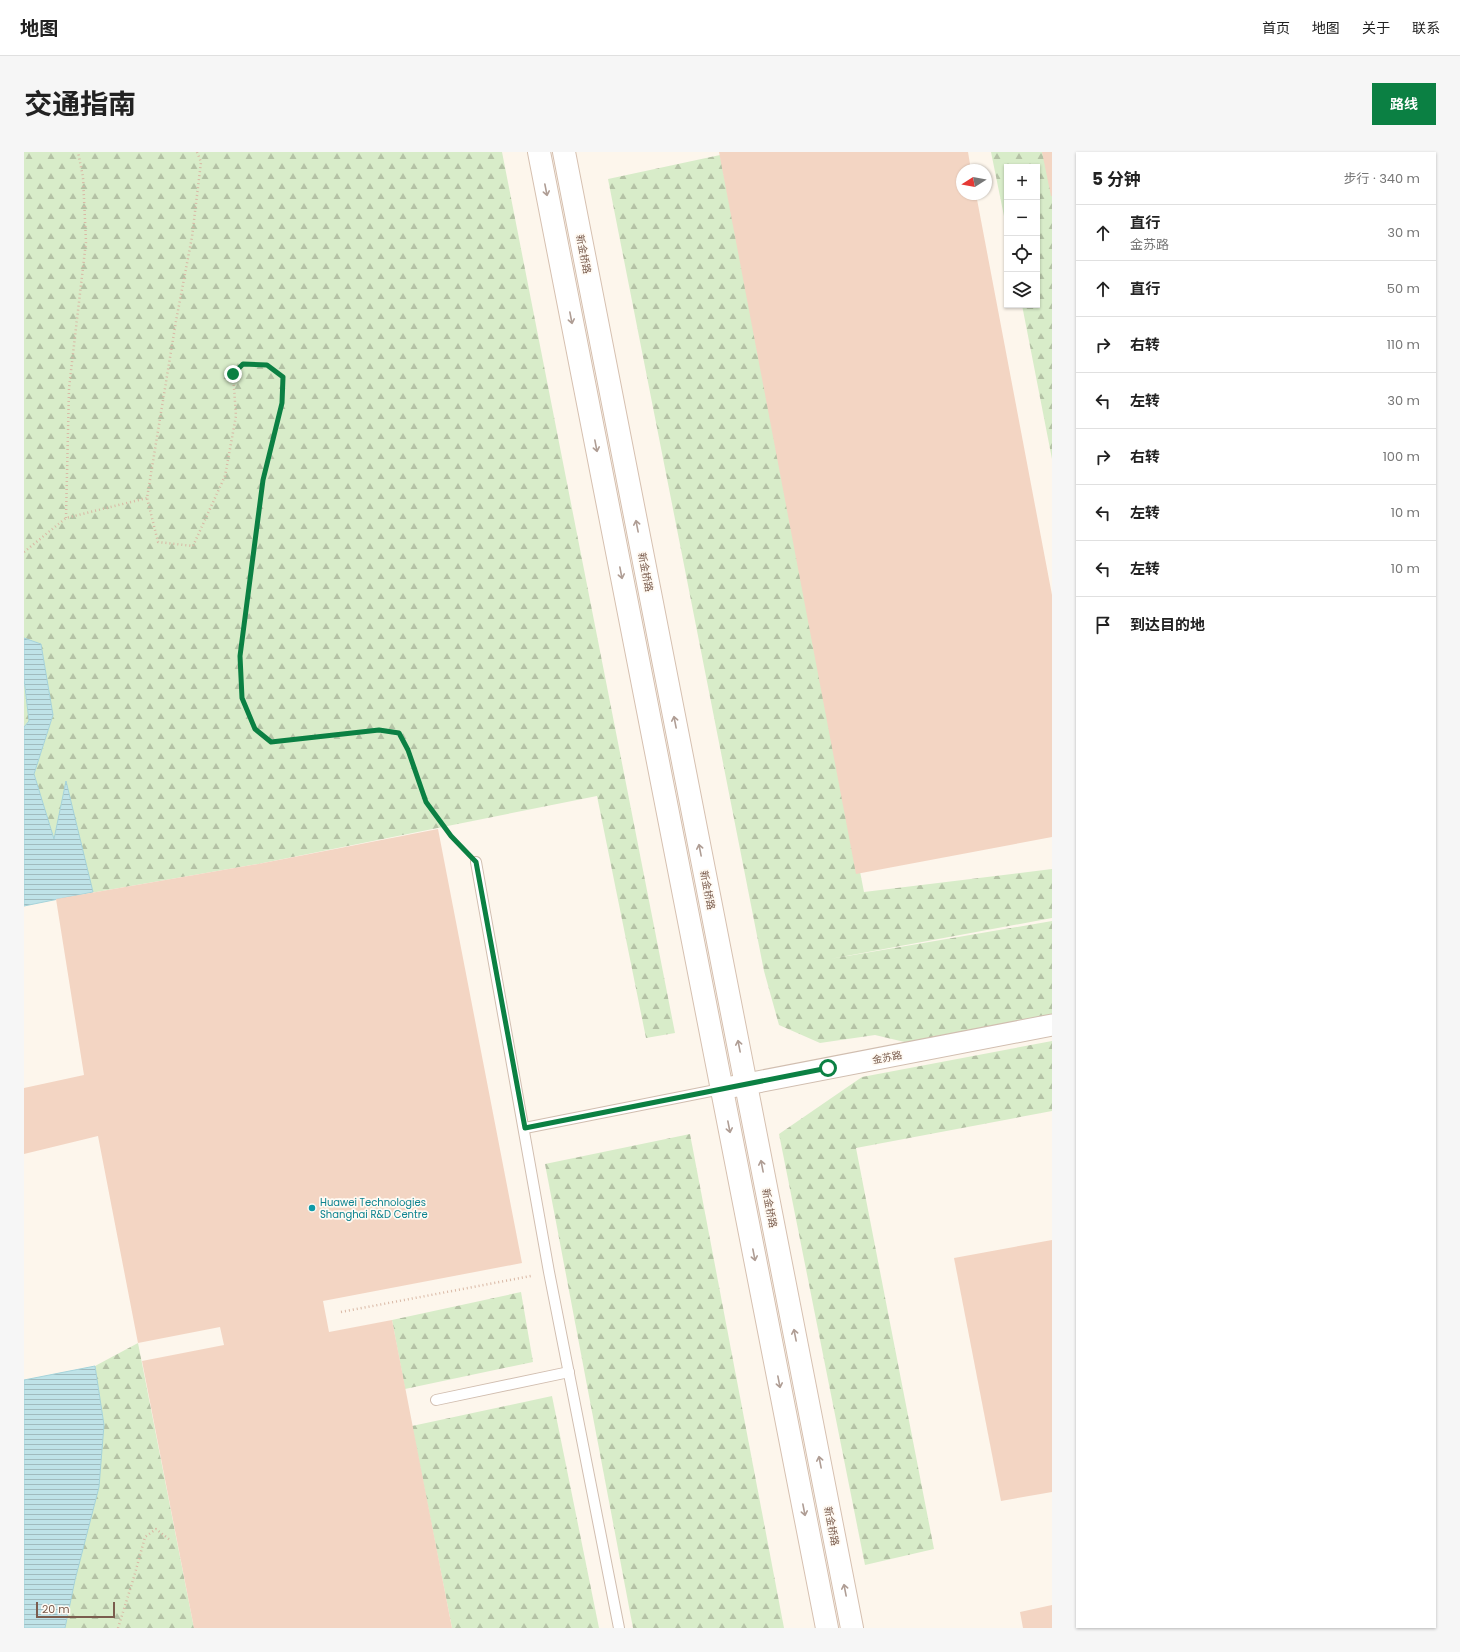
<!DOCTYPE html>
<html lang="zh">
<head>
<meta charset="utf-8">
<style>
  :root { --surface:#fff; --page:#f6f6f6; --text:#222; --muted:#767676; --line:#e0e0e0; --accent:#0b8043 }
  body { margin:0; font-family:Poppins,"Noto Sans SC",sans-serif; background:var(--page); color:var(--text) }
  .controls { position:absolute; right:12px; top:12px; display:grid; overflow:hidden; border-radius:0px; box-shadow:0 1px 3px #0004 }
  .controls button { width:36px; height:36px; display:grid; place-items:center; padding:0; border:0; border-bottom:1px solid var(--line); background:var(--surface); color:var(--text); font:20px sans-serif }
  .compass { position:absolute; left:932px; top:12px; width:36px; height:36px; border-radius:50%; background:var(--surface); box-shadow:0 1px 3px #0004; rotate:259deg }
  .scale { position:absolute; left:12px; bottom:10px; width:79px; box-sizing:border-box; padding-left:4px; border:2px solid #7a5c4d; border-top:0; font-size:11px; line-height:14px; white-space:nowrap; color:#7a5c4d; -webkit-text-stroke:3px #fffaf3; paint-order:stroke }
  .stop { position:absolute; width:12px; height:12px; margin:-9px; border:3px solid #0b8043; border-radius:50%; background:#fff }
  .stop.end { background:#0b8043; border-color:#fff; box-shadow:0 1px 4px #0008 }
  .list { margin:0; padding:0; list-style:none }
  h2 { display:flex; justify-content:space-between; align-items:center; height:52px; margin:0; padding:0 16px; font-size:17px }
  h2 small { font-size:13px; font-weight:400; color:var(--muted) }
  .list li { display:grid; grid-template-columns:26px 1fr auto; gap:12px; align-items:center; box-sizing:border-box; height:56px; padding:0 16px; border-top:1px solid var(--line) }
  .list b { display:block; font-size:15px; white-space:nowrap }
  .list p { margin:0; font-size:13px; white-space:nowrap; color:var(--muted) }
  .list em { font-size:13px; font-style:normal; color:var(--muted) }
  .icon { flex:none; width:22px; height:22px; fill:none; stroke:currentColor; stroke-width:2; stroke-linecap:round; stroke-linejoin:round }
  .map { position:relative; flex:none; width:1028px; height:1476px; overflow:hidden; border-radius:0px }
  header { display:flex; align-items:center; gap:24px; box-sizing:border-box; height:56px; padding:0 20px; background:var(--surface); border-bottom:1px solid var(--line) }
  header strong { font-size:19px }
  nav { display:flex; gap:22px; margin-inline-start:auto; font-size:14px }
  .intro { display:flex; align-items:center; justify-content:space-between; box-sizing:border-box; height:96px; padding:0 24px }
  h1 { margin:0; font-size:28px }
  .button { padding:10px 18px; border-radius:0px; background:var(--accent); color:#fff; font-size:14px; font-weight:700 }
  main { display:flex; gap:24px; padding:0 24px }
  aside { flex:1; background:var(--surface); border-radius:0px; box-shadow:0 1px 3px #0004 }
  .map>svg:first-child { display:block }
  .forest { fill:url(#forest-firs) }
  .water { fill:url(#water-rules); stroke:#a5d3da }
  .building { fill:#f3d5c3 }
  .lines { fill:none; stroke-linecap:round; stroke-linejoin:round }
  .lane-casing { stroke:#d1beb0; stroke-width:12 }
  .street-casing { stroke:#d1beb0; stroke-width:23 }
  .secondary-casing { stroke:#d6c0b0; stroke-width:24 }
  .path { stroke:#d9b8a5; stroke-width:2.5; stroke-dasharray:1 3; stroke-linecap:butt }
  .lane { stroke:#fff; stroke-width:10 }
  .street { stroke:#fff; stroke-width:21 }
  .secondary { stroke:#fff; stroke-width:22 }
  .oneway { stroke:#af9d94 }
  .route { stroke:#0b8043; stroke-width:5 }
  .culture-dot { fill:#0f9aa8; stroke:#fffaf3; stroke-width:1.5 }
  .labels { text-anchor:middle; stroke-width:3.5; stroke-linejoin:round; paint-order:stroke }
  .street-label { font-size:10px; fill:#7a5c4d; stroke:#fffaf3 }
  .culture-label { font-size:10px; fill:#0d838f; stroke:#fffaf3; text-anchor:start }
</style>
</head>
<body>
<header>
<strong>地图</strong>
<nav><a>首页</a><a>地图</a><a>关于</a><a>联系</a></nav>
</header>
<div class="intro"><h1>交通指南</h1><a class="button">路线</a></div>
<main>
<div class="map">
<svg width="1028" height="1476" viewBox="0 0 1028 1476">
  <defs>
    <pattern id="forest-firs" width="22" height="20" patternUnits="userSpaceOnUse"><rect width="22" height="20" fill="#d8ecc9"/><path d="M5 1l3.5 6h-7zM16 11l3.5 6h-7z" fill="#b4c2a5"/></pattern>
    <pattern id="water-rules" width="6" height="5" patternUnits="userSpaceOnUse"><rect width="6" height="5" fill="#bfe3e8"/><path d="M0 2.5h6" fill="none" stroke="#a0bbbe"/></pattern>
  </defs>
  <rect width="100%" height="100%" fill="#fdf6ec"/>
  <g class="forest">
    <polygon points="0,0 478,0 651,881 622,886 573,644 234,712 32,747 68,740 42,630 30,688 10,622 29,563 17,492 0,486"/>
    <polygon points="967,0 1020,0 1028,42 1028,307 998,153 1013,153 1013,15 983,15 983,79"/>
    <polygon points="696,3 840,740 1028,717 1028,766 806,807 1028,769 1028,873 906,896 851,883 796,891 755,873 740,819 584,27"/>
    <polygon points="0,527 5,569 0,575"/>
    <polygon points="1028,889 1028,959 832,996 910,1397 841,1413 755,982 838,925"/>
    <polygon points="666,982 760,1476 609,1476 521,1012"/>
    <polygon points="497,1140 509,1210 381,1237 368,1168"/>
    <polygon points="114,1191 170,1476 41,1476 80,1273 71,1214"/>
    <polygon points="528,1244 575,1476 428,1476 388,1274"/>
  </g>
  <g class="water">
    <polygon points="0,486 17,492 29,563 10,622 30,687 42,629 69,740 0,754 0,575 5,569 0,527"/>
    <polygon points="71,1214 80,1273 75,1335 51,1428 41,1476 0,1476 0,1228"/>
  </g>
  <g class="building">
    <polygon points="695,0 944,0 947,18 938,18 938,42 952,42 1028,443 1028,685 832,722"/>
    <polygon points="1018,0 1028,0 1028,44 1027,44"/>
    <polygon points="414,677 498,1111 299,1149 305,1180 368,1168 428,1476 170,1476 118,1209 200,1193 196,1175 114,1191 74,984 0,1002 0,936 60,923 32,747 234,712"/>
    <polygon points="1028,1088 1028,1340 977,1349 930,1106"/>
    <polygon points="1028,1453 1028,1476 999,1476 996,1460"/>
  </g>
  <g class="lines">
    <defs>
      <g id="lane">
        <polyline points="452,710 525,1120 595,1476"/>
        <polyline points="501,976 697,937"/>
        <polyline points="412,1248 545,1220"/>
      </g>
      <polyline id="street" points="697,937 1028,873"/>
      <g id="secondary">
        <polyline points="515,0 803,1476"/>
        <polyline points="540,0 828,1476"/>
      </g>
    </defs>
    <use href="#lane" class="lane-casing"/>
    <use href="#street" class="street-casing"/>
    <use href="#secondary" class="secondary-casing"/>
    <g class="path">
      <polyline points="173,0 177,10 168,85 152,169 123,346 134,390 169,394 201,324 212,264 209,222 219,212 243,213 259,225 258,251 239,328 216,504 218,546 231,577 247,590 355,578 375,581 384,598 402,650 427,684 439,697"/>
      <polyline points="42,366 45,236 62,90 59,25 54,0"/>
      <polyline points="0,400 42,366 123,346"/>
      <polyline points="317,1160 507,1124"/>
      <polyline points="94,1476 110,1425 121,1385 132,1377 146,1388"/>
    </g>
    <use href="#lane" class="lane"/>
    <use href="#street" class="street"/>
    <use href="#secondary" class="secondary"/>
  </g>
  <defs><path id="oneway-shaft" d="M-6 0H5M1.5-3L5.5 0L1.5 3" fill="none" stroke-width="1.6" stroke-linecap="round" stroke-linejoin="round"/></defs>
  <g class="oneway">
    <use href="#oneway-shaft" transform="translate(522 38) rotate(79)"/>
    <use href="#oneway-shaft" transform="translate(547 166) rotate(79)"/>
    <use href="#oneway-shaft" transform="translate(572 294) rotate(79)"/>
    <use href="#oneway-shaft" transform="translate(613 374) rotate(-101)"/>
    <use href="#oneway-shaft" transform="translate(597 421) rotate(79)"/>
    <use href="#oneway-shaft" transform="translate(651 570) rotate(-101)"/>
    <use href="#oneway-shaft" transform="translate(676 698) rotate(-101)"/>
    <use href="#oneway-shaft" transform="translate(715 894) rotate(-101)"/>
    <use href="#oneway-shaft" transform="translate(705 975) rotate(79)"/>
    <use href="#oneway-shaft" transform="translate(738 1014) rotate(-101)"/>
    <use href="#oneway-shaft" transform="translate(730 1103) rotate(79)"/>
    <use href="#oneway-shaft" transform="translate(771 1183) rotate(-101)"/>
    <use href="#oneway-shaft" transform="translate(755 1230) rotate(79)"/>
    <use href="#oneway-shaft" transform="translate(796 1310) rotate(-101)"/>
    <use href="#oneway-shaft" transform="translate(780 1358) rotate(79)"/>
    <use href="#oneway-shaft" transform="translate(821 1438) rotate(-101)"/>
  </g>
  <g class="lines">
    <polyline class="route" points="209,222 219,212 243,213 259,225 258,251 239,328 216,504 218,546 231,577 247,590 355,578 375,581 384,598 402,650 427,684 452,710 501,976 804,916"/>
  </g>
  <circle class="culture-dot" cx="288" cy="1056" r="4"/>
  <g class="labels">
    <g class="street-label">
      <text transform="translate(560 102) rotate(79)" y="4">新金桥路</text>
      <text transform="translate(622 420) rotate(79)" y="4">新金桥路</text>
      <text transform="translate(684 738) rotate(79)" y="4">新金桥路</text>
      <text transform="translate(863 905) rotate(-11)" y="4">金苏路</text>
      <text transform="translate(746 1056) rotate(79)" y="4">新金桥路</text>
      <text transform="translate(808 1374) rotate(79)" y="4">新金桥路</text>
    </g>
    <g class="culture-label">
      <text x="296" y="1054">Huawei Technologies<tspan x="296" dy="12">Shanghai R&amp;D Centre</tspan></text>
    </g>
  </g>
</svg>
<div class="controls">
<button>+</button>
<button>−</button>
<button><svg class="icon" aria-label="locate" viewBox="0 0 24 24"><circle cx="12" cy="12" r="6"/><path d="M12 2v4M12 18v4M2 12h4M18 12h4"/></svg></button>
<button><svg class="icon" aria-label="layers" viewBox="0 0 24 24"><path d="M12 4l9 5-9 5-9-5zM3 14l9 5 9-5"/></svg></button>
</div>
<svg class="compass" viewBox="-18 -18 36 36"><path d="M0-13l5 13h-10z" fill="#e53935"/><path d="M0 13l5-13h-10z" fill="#767676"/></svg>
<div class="scale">20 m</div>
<div class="stop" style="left:804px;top:916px"></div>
<div class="stop end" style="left:209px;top:222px"></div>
</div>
<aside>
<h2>5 分钟<small>步行 · 340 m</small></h2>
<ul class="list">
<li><svg class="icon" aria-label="ahead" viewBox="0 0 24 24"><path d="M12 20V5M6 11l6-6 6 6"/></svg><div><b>直行</b><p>金苏路</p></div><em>30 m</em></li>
<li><svg class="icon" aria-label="ahead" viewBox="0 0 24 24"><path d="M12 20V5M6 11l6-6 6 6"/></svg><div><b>直行</b></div><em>50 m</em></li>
<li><svg class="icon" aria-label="right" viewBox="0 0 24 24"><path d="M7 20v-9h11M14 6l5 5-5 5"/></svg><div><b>右转</b></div><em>110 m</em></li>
<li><svg class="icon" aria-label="left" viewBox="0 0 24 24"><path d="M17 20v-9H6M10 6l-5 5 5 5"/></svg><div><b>左转</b></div><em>30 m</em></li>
<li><svg class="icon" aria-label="right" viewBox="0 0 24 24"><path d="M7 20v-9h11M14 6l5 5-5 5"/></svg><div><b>右转</b></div><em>100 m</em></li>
<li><svg class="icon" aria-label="left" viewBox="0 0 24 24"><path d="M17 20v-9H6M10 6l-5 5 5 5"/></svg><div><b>左转</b></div><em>10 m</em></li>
<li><svg class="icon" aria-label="left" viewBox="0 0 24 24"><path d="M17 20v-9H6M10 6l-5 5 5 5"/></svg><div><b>左转</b></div><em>10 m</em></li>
<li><svg class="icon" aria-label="arrive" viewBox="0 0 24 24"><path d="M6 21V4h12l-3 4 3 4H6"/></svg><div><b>到达目的地</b></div></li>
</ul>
</aside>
</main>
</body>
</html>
